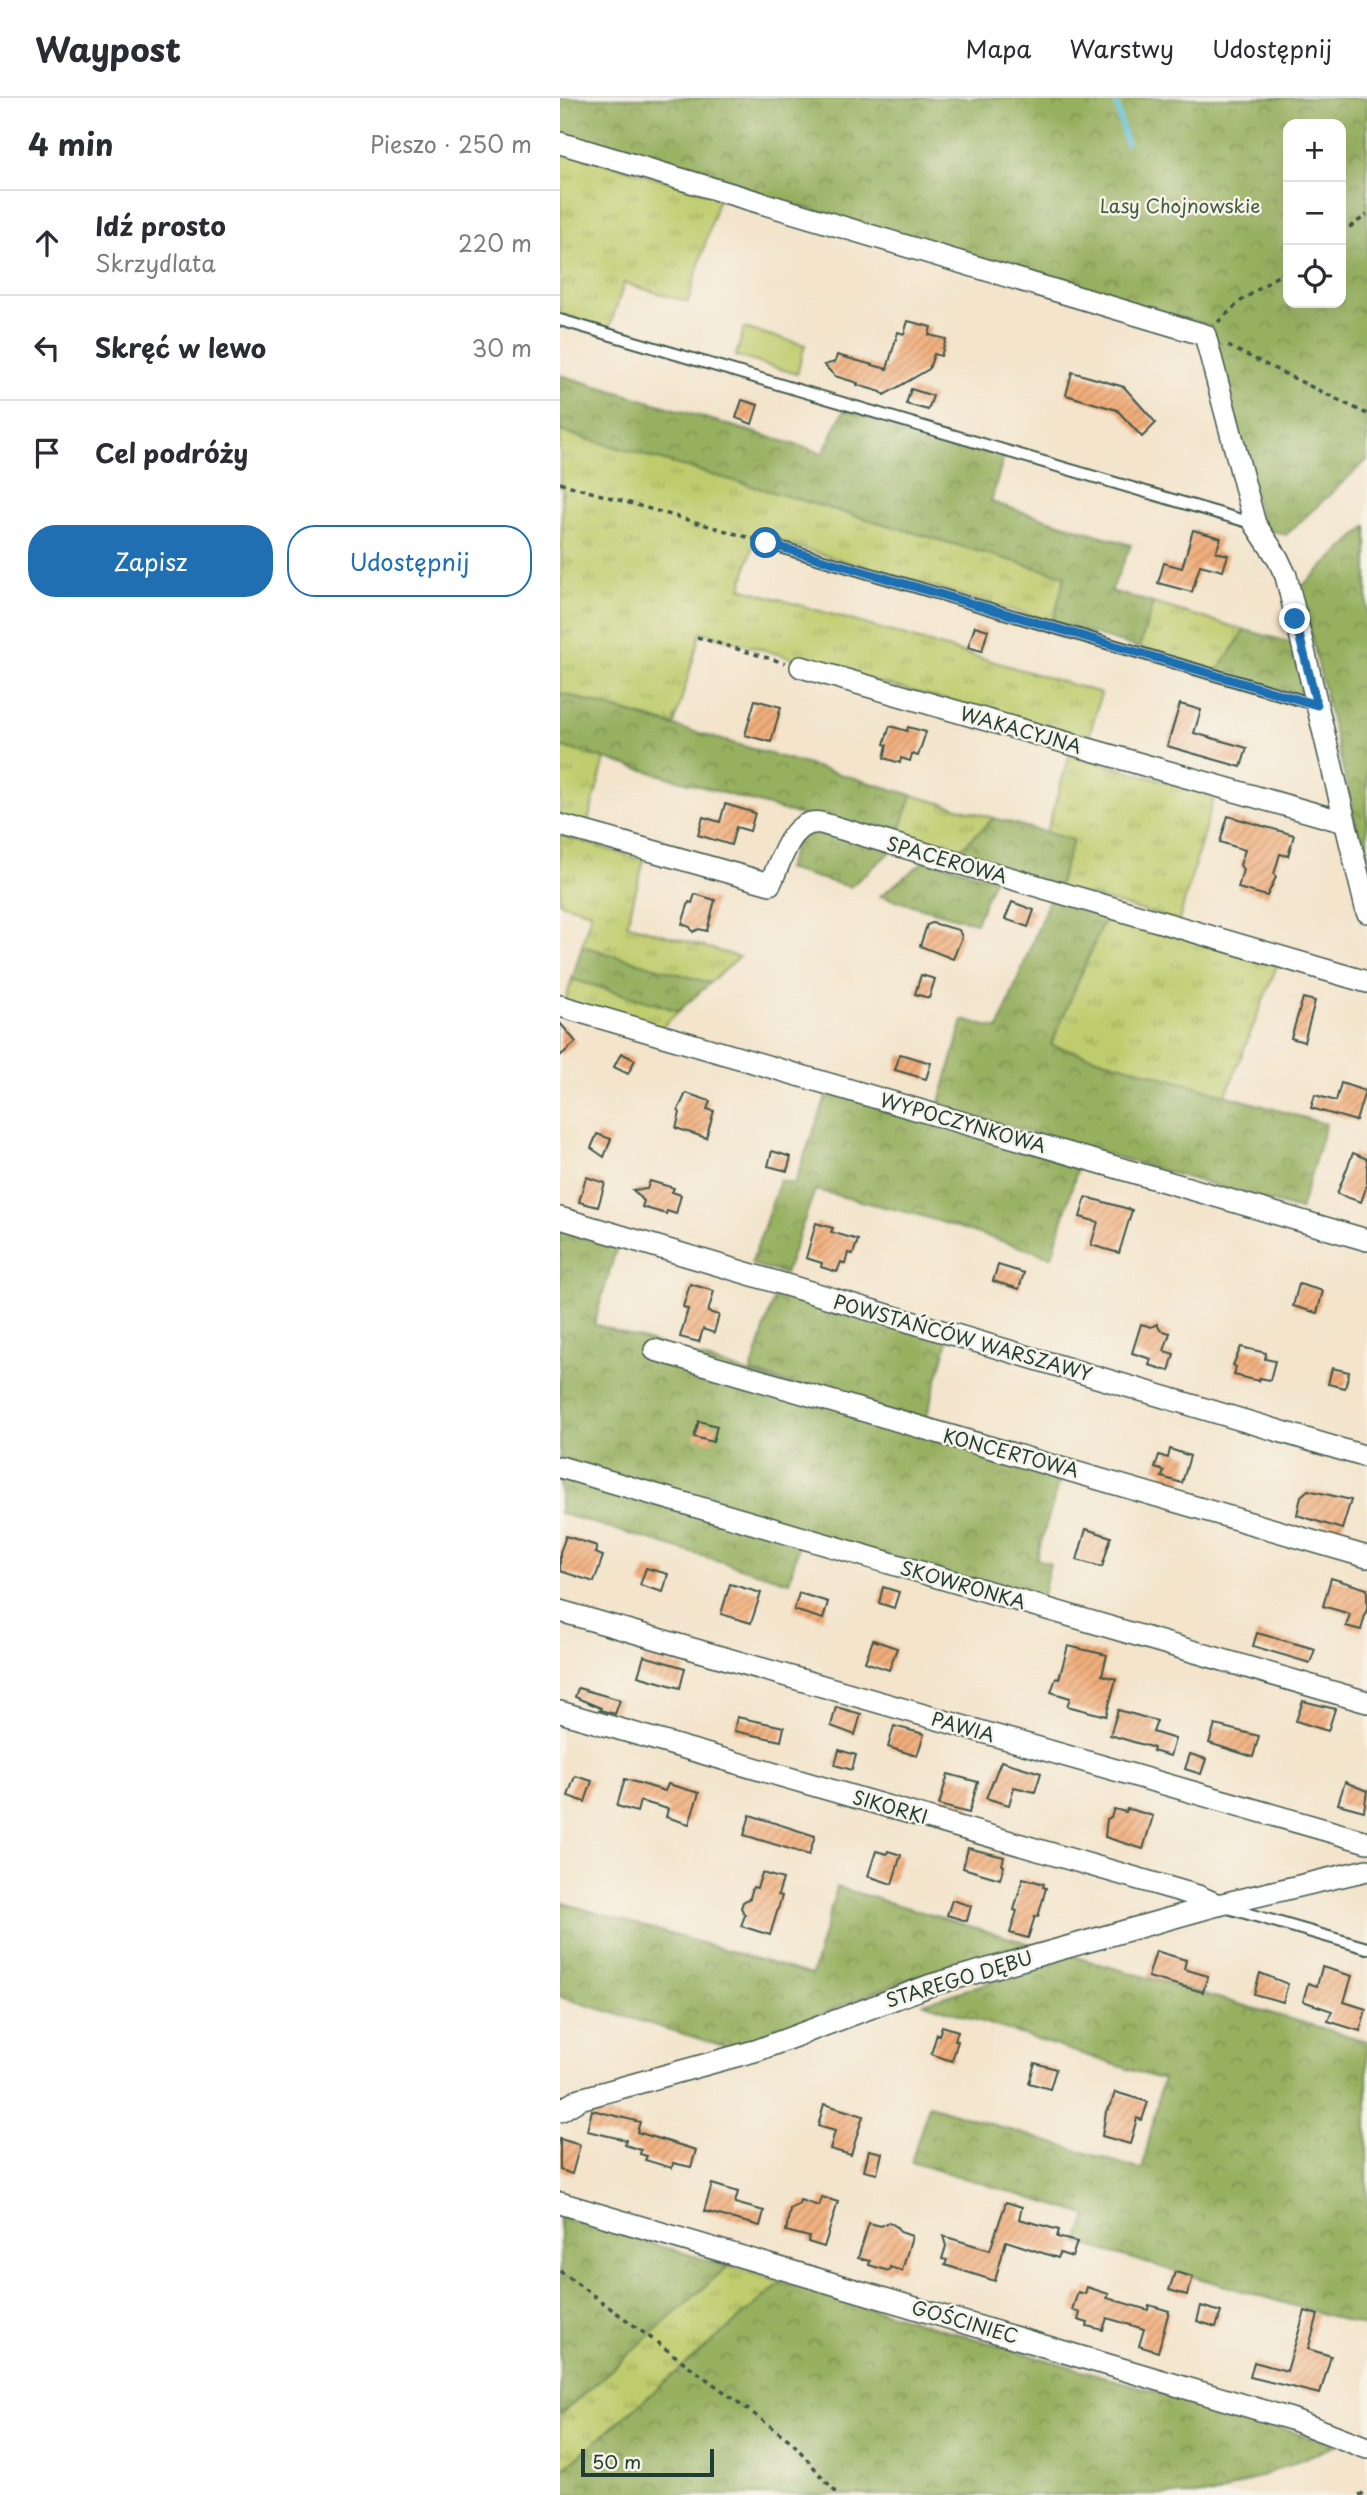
<!DOCTYPE html>
<html lang="pl">
<head>
<meta charset="utf-8">
<style>
  :root { --surface:#fff; --page:#f2f2f3; --text:#2b2b33; --muted:#7c7c81; --line:#e1e1e2; --accent:#1f6fb2 }
  body { margin:0; font-family:"Playpen Sans",sans-serif; background:var(--page); color:var(--text) }
  .controls { position:absolute; right:21px; top:21px; display:grid; overflow:hidden; border-radius:14px; box-shadow:0 7px 28px #0002 }
  .controls button { width:63px; height:63px; display:grid; place-items:center; padding:0; border:0; border-bottom:2px solid var(--line); background:var(--surface); color:var(--text); font:35px sans-serif }
  .scale { position:absolute; left:21px; bottom:18px; width:133px; box-sizing:border-box; padding-left:7px; border:4px solid #1f3d34; border-top:0; font-size:19px; line-height:24px; white-space:nowrap; color:#1f3d34; -webkit-text-stroke:5px #f7f3e8; paint-order:stroke }
  .stop { position:absolute; width:21px; height:21px; margin:-16px; border:5px solid #1f6fb2; border-radius:50%; background:#fff }
  .stop.end { background:#1f6fb2; border-color:#fff; box-shadow:0 2px 7px #0008 }
  .list { margin:0; padding:0; list-style:none }
  h2 { display:flex; justify-content:space-between; align-items:center; height:91px; margin:0; padding:0 28px; font-size:30px }
  h2 small { font-size:23px; font-weight:400; color:var(--muted) }
  .list li { display:grid; grid-template-columns:46px 1fr auto; gap:21px; align-items:center; box-sizing:border-box; height:105px; padding:0 28px; border-top:2px solid var(--line) }
  .list b { display:block; font-size:26px; white-space:nowrap }
  .list p { margin:0; font-size:23px; white-space:nowrap; color:var(--muted) }
  .list em { font-size:23px; font-style:normal; color:var(--muted) }
  .actions { display:flex; gap:14px; padding:21px 28px }
  .actions a { flex:1; padding:16px 0; border:2px solid var(--accent); border-radius:28px; text-align:center; font-size:24px; color:var(--accent) }
  .actions .main { background:var(--accent); color:#fff }
  .icon { flex:none; width:38px; height:38px; fill:none; stroke:currentColor; stroke-width:2; stroke-linecap:round; stroke-linejoin:round }
  .map { position:relative; flex:none; width:807px; height:2397px; overflow:hidden }
  header { display:flex; align-items:center; gap:42px; box-sizing:border-box; height:98px; padding:0 35px; background:var(--surface); border-bottom:2px solid var(--line) }
  header strong { font-size:33px }
  nav { display:flex; gap:38px; margin-inline-start:auto; font-size:24px }
  main { display:flex }
  aside { flex:1; background:var(--surface) }
  .map>svg:first-child { display:block }
  .grass { fill:url(#grass-tufts); stroke:#6f8450; stroke-width:2 }
  .forest { fill:url(#forest-crowns); stroke:#5b764a; stroke-width:2; fill-rule:evenodd }
  .garden { fill:#bfcc6d; stroke:#6f8450; stroke-width:2 }
  .lines { fill:none; stroke-linecap:round; stroke-linejoin:round }
  .stream { stroke:#65c5e3; stroke-width:5 }
  .building { fill:url(#building-hatch) }
  .service-casing { stroke:#3f564b; stroke-width:14 }
  .minor-casing { stroke:#3f564b; stroke-width:24 }
  .path { stroke:#3f564b; stroke-width:3.5; stroke-dasharray:5 5; stroke-linecap:butt }
  .service { stroke:#fff; stroke-width:10 }
  .minor { stroke:#fff; stroke-width:21 }
  .route { stroke:#1f6fb2; stroke-width:9 }
  .labels { text-anchor:middle; stroke-width:5; stroke-linejoin:round; paint-order:stroke }
  .park-label { font-size:19px; fill:#3f5a3f; stroke:#f7f3e8 }
  .street-label { font-size:19px; fill:#1f3d34; stroke:#f7f3e8 }
</style>
</head>
<body>
<header>
<strong>Waypost</strong>
<nav><a>Mapa</a><a>Warstwy</a><a>Udostępnij</a></nav>
</header>
<main>
<aside>
<h2>4 min<small>Pieszo · 250 m</small></h2>
<ul class="list">
<li><svg class="icon" aria-label="ahead" viewBox="0 0 24 24"><path d="M12 20V5M6 11l6-6 6 6"/></svg><div><b>Idź prosto</b><p>Skrzydlata</p></div><em>220 m</em></li>
<li><svg class="icon" aria-label="left" viewBox="0 0 24 24"><path d="M17 20v-9H6M10 6l-5 5 5 5"/></svg><div><b>Skręć w lewo</b></div><em>30 m</em></li>
<li><svg class="icon" aria-label="arrive" viewBox="0 0 24 24"><path d="M6 21V4h12l-3 4 3 4H6"/></svg><div><b>Cel podróży</b></div></li>
</ul>
<div class="actions"><a class="main">Zapisz</a><a>Udostępnij</a></div>
</aside>
<div class="map">
<svg width="807" height="2397" viewBox="0 0 807 2397">
  <defs>
    <pattern id="grass-tufts" width="24" height="20" patternUnits="userSpaceOnUse" patternTransform="scale(1.75)"><rect width="24" height="20" fill="#bfcc6d"/><path d="M3 7l-1-3M5 7V3M7 7l1-3M15 17l-1-3M17 17v-4M19 17l1-3" fill="none" stroke="#9ba75a"/></pattern>
    <pattern id="forest-crowns" width="20" height="18" patternUnits="userSpaceOnUse" patternTransform="scale(1.75)"><rect width="20" height="18" fill="#97b060"/><path d="M2 6a3 3 0 1 1 6 0M12 15a3 3 0 1 1 6 0" fill="none" stroke="#7b9050"/></pattern>
    <pattern id="building-hatch" width="6" height="6" patternUnits="userSpaceOnUse" patternTransform="scale(1.75)"><rect width="6" height="6" fill="#f2ae7b"/><path d="M-1 1l2-2M0 6l6-6M5 7l2-2" fill="none" stroke="#c38f66"/></pattern>
  </defs>
  <rect width="100%" height="100%" fill="#f7f3e8"/>
  <filter id="ink" filterUnits="userSpaceOnUse"><feTurbulence type="fractalNoise" baseFrequency=".0143" numOctaves="2"/><feDisplacementMap in="SourceGraphic" scale="14" xChannelSelector="R" yChannelSelector="G"/><feConvolveMatrix kernelMatrix="1 2 1 2 8 2 1 2 1" color-interpolation-filters="sRGB"/></filter>
  <filter id="wash" filterUnits="userSpaceOnUse"><feTurbulence type="fractalNoise" baseFrequency=".00686" numOctaves="4" result="noise"/><feDisplacementMap in="SourceGraphic" scale="28" xChannelSelector="R" yChannelSelector="G"/><feGaussianBlur stdDeviation="1.57" result="paint"/><feColorMatrix in="noise" values="0 0 0 0 0 0 0 0 0 0 0 0 0 0 0 0 0 1.4 0 .05"/><feComposite in="paint" operator="in"/></filter>
  <g filter="url(#wash)">
    <rect width="100%" height="100%" fill="#f3e4cb"/>
    <g class="grass">
      <polygon points="0,51 159,98 128,204 64,185 49,232 0,217"/>
      <polygon points="0,333 505,478 493,524 196,437 181,490 541,595 529,639 313,583 141,534 114,627 0,595 2,390 0,389"/>
      <polygon points="593,505 685,532 657,574 579,550"/>
      <polygon points="0,648 45,661 27,727 0,719"/>
      <polygon points="510,656 654,698 619,823 498,789 513,742 486,735"/>
      <polygon points="352,697 434,720 393,758 337,742"/>
      <polygon points="0,737 84,762 67,826 179,859 150,885 22,848 31,814 0,805"/>
      <polygon points="546,817 718,865 666,997 491,947"/>
      <polygon points="12,881 119,913 99,932 5,904"/>
      <polygon points="168,2168 222,2184 0,2374 0,2317"/>
    </g>
    <g class="forest">
      <path d="M0,0H807V362L726,437L703,430L651,228L0,38ZM728,26H781V205H728Z"/>
      <polygon points="0,277 263,355 284,312 444,358 431,404 571,447 551,493 593,505 579,550 493,524 505,478 0,333"/>
      <polygon points="807,428 807,773 740,490"/>
      <polygon points="685,532 733,545 747,599 657,574"/>
      <polygon points="0,595 352,697 336,742 226,713 0,648"/>
      <polygon points="434,720 513,742 498,789 393,758"/>
      <polygon points="257,729 333,752 290,789 226,771 239,737"/>
      <polygon points="367,761 434,781 416,825 320,798"/>
      <polygon points="491,797 548,813 491,947 766,1026 740,1112 379,1008 403,922 438,931"/>
      <polygon points="22,848 150,885 119,913 12,881"/>
      <polygon points="268,994 519,1065 492,1159 362,1118 255,1092 225,1176 191,1166 220,1082 234,1086"/>
      <polygon points="0,1127 58,1145 34,1226 502,1374 476,1461 490,1466 481,1505 0,1361"/>
      <polygon points="217,1190 389,1239 365,1324 191,1274"/>
      <polygon points="0,1377 240,1443 229,1484 0,1415"/>
      <polygon points="277,1789 474,1847 389,1867 314,1894 192,1945 167,1949 0,1899 0,1804 252,1877"/>
      <polygon points="512,1858 807,1943 807,2229 518,2145 527,2117 351,2064 369,2007 582,2072 603,1980 596,1980 364,1905"/>
      <polygon points="0,2119 168,2168 0,2317"/>
      <polygon points="222,2184 777,2347 655,2397 0,2397 0,2374"/>
    </g>
    <polygon class="garden" points="184,230 245,247 237,276 176,258"/>
    <g class="lines">
      <polyline class="stream" points="555,0 566,45"/>
    </g>
    <g id="blocks">
      <g class="building">
        <polygon points="348,223 371,229 369,237 386,241 381,258 374,256 369,271 324,297 321,294 297,287 298,285 275,278 264,267 275,264 277,257 327,271 338,234 344,236"/>
        <polygon points="512,274 564,289 596,325 582,339 557,312 506,297"/>
        <polygon points="351,291 373,298 368,312 346,306"/>
        <polygon points="182,302 198,307 192,326 176,320"/>
        <polygon points="633,432 661,440 656,454 668,457 663,473 640,467 632,494 598,485 604,465 622,470"/>
        <polygon points="415,528 428,532 422,553 408,549"/>
        <polygon points="195,602 221,609 211,644 185,637"/>
        <polygon points="620,606 641,612 634,635 687,650 681,669 607,648"/>
        <polygon points="330,628 347,633 348,629 366,634 358,658 352,656 350,663 341,660 340,665 324,660 327,647 324,646"/>
        <polygon points="165,706 195,715 190,733 176,729 171,747 138,737 143,719 160,724"/>
        <polygon points="668,718 734,737 728,758 720,756 714,776 716,779 707,798 678,790 683,772 680,767 685,752 660,744"/>
        <polygon points="135,796 155,802 147,833 139,831 133,834 130,829 122,826 129,804 132,805"/>
        <polygon points="452,804 474,812 468,829 445,821"/>
        <polygon points="372,825 399,832 402,839 393,861 360,848 367,827"/>
        <polygon points="361,877 375,881 369,900 355,896"/>
        <polygon points="743,900 755,903 744,944 731,940"/>
        <polygon points="0,925 16,944 0,958"/>
        <polygon points="61,955 75,962 68,976 54,969"/>
        <polygon points="340,956 371,965 366,981 335,972"/>
        <polygon points="781,985 805,993 796,1023 751,1010 755,997 776,1003"/>
        <polygon points="126,995 150,1003 147,1011 154,1013 146,1040 116,1030 120,1015 118,1012"/>
        <polygon points="37,1036 51,1041 44,1059 31,1050"/>
        <polygon points="212,1053 231,1059 227,1073 208,1068"/>
        <polygon points="793,1055 807,1061 807,1087 801,1104 777,1096"/>
        <polygon points="26,1079 45,1085 38,1109 19,1104"/>
        <polygon points="90,1083 114,1090 112,1094 121,1097 116,1116 107,1113 106,1116 82,1109 84,1103 73,1092 87,1091"/>
        <polygon points="526,1099 572,1112 559,1155 531,1147 538,1124 520,1119"/>
        <polygon points="256,1125 273,1130 271,1134 298,1142 293,1156 288,1155 285,1166 281,1164 277,1174 261,1169 262,1165 246,1160"/>
        <polygon points="438,1167 464,1175 459,1191 433,1183"/>
        <polygon points="130,1186 154,1193 148,1214 159,1217 154,1235 143,1231 139,1244 120,1239 128,1211 123,1209"/>
        <polygon points="739,1186 763,1193 757,1215 733,1208"/>
        <polygon points="581,1226 591,1229 597,1226 600,1232 610,1235 604,1253 614,1256 609,1273 589,1267 591,1261 572,1255"/>
        <polygon points="681,1249 706,1255 705,1261 715,1263 710,1282 700,1280 699,1283 674,1277 676,1269 673,1267"/>
        <polygon points="772,1270 789,1274 785,1290 768,1286"/>
        <polygon points="139,1323 157,1328 153,1344 134,1339"/>
        <polygon points="610,1351 630,1358 622,1385 602,1379 604,1373 595,1370 599,1357 608,1360"/>
        <polygon points="748,1392 791,1402 782,1431 737,1417 741,1398"/>
        <polygon points="526,1431 551,1439 542,1469 517,1462"/>
        <polygon points="6,1438 37,1448 35,1455 43,1458 34,1484 0,1473 0,1454"/>
        <polygon points="86,1470 108,1476 103,1494 80,1487"/>
        <polygon points="771,1480 807,1491 807,1510 801,1532 786,1528 790,1516 763,1508"/>
        <polygon points="170,1486 201,1495 191,1525 161,1516"/>
        <polygon points="323,1489 339,1494 334,1510 319,1505"/>
        <polygon points="239,1495 268,1504 263,1521 234,1512"/>
        <polygon points="697,1535 755,1551 750,1565 693,1548"/>
        <polygon points="313,1542 337,1550 329,1572 305,1564"/>
        <polygon points="508,1548 547,1557 542,1577 556,1581 546,1618 507,1608 510,1600 491,1594 496,1580 499,1581"/>
        <polygon points="84,1558 125,1570 120,1590 78,1578"/>
        <polygon points="18,1590 60,1602 55,1616 40,1612 41,1610 15,1599"/>
        <polygon points="743,1603 775,1611 768,1633 736,1623"/>
        <polygon points="276,1609 301,1616 295,1637 271,1628"/>
        <polygon points="558,1612 597,1623 593,1634 615,1641 610,1658 593,1653 594,1650 550,1637"/>
        <polygon points="177,1619 224,1629 221,1643 174,1633"/>
        <polygon points="655,1627 699,1638 693,1659 649,1645"/>
        <polygon points="334,1628 364,1636 357,1658 328,1649"/>
        <polygon points="279,1652 296,1657 292,1672 275,1667"/>
        <polygon points="630,1656 646,1661 641,1676 625,1671"/>
        <polygon points="441,1663 481,1675 475,1694 454,1689 449,1707 426,1700"/>
        <polygon points="388,1676 418,1684 409,1715 379,1707"/>
        <polygon points="15,1678 32,1683 25,1704 8,1698"/>
        <polygon points="65,1681 105,1693 108,1686 139,1695 129,1726 106,1719 108,1711 80,1703 77,1714 57,1708"/>
        <polygon points="785,1684 807,1693 804,1713 778,1706"/>
        <polygon points="554,1711 566,1714 567,1711 573,1712 593,1718 583,1751 545,1739 547,1721 551,1719"/>
        <polygon points="190,1717 255,1738 249,1757 184,1737"/>
        <polygon points="408,1750 444,1759 442,1767 444,1768 440,1781 403,1770"/>
        <polygon points="316,1753 327,1756 328,1753 341,1757 332,1786 308,1778"/>
        <polygon points="202,1775 223,1781 218,1797 222,1798 210,1837 181,1828 185,1817 181,1810 183,1804 190,1800 193,1789 197,1790"/>
        <polygon points="463,1780 484,1786 483,1789 486,1790 478,1819 475,1818 468,1840 450,1835 457,1813 454,1812"/>
        <polygon points="392,1802 411,1808 407,1823 387,1817"/>
        <polygon points="596,1853 626,1862 624,1871 648,1878 643,1894 588,1879"/>
        <polygon points="762,1869 792,1878 784,1904 806,1911 800,1933 768,1923 772,1913 743,1903 748,1885 757,1888"/>
        <polygon points="700,1875 728,1886 723,1904 694,1896"/>
        <polygon points="382,1928 398,1933 395,1942 398,1943 392,1963 371,1956 377,1936 379,1937"/>
        <polygon points="475,1965 496,1971 490,1991 469,1985"/>
        <polygon points="555,1994 588,2004 582,2022 577,2020 570,2046 542,2038 546,2014 551,2007"/>
        <polygon points="264,2006 303,2018 291,2057 270,2051 275,2033 258,2028"/>
        <polygon points="32,2012 80,2024 77,2034 136,2052 131,2069 113,2065 112,2070 85,2062 87,2058 80,2056 81,2052 65,2047 66,2042 27,2033"/>
        <polygon points="0,2041 20,2047 12,2076 0,2072"/>
        <polygon points="309,2052 322,2055 317,2076 304,2073"/>
        <polygon points="152,2086 178,2094 175,2105 204,2113 200,2128 144,2113"/>
        <polygon points="262,2099 278,2104 264,2149 248,2144 249,2139 226,2133 230,2111 239,2106 240,2102 259,2108"/>
        <polygon points="446,2104 462,2109 459,2121 499,2132 497,2139 517,2144 512,2159 500,2155 498,2160 446,2143 435,2183 385,2167 387,2162 382,2161 386,2148 383,2138 430,2152"/>
        <polygon points="329,2124 337,2129 340,2134 352,2138 342,2173 330,2169 329,2173 309,2167 310,2163 298,2160 309,2125 321,2128"/>
        <polygon points="615,2174 633,2179 627,2197 609,2192"/>
        <polygon points="527,2189 549,2196 547,2200 588,2212 589,2207 609,2213 598,2254 579,2248 584,2231 547,2220 543,2232 527,2228 528,2225 518,2222 520,2215 512,2212 518,2194 525,2196"/>
        <polygon points="641,2208 661,2214 656,2229 637,2223"/>
        <polygon points="745,2213 758,2217 748,2251 771,2258 760,2296 690,2279 694,2264 727,2273"/>
      </g>
    </g>
  </g>
  <g filter="url(#ink)">
    <use href="#blocks" fill-opacity="0" stroke="#3f564b" stroke-width="2"/>
    <g class="lines">
      <defs>
        <g id="service">
          <polyline points="0,222 695,426"/>
          <polyline points="206,445 757,607"/>
          <polyline points="668,1810 807,1850"/>
        </g>
        <g id="minor">
          <polyline points="0,45 645,237 695,426 717,459 726,478 807,814"/>
          <polyline points="241,569 784,724"/>
          <path d="M0,727L210,786C221,765 230,720 261,725L807,884"/>
          <polyline points="0,908 807,1142"/>
          <polyline points="0,1120 807,1359"/>
          <polyline points="95,1252 807,1459"/>
          <polyline points="0,1369 807,1604"/>
          <polyline points="0,1513 807,1744"/>
          <polyline points="0,1614 638,1798 658,1807"/>
          <polyline points="0,2013 20,2001 198,1952 371,1887 658,1807 807,1772"/>
          <polyline points="0,2105 731,2321 807,2350"/>
        </g>
      </defs>
      <use href="#service" class="service-casing"/>
      <use href="#minor" class="minor-casing"/>
      <g class="path">
        <polyline points="781,135 807,117"/>
        <polyline points="658,224 681,203 728,171"/>
        <polyline points="668,248 807,316"/>
        <polyline points="0,385 194,441"/>
        <polyline points="137,539 225,565"/>
        <polyline points="0,2173 232,2344 278,2397"/>
        <polyline points="799,2397 807,2394"/>
      </g>
      <use href="#service" class="service"/>
      <use href="#minor" class="minor"/>
    </g>
  </g>
  <g class="lines" filter="url(#ink)">
    <polyline class="route" points="206,445 757,607 735,521"/>
  </g>
  <g class="labels">
    <g class="park-label">
      <text x="620" y="115">Lasy Chojnowskie</text>
    </g>
    <g class="street-label">
      <text transform="translate(461 632) rotate(16)" y="7">WAKACYJNA</text>
      <text transform="translate(387 762) rotate(16)" y="7">SPACEROWA</text>
      <text transform="translate(403 1025) rotate(16)" y="7">WYPOCZYNKOWA</text>
      <text transform="translate(403 1240) rotate(16)" y="7">POWSTAŃCÓW WARSZAWY</text>
      <text transform="translate(451 1355) rotate(15)" y="7">KONCERTOWA</text>
      <text transform="translate(403 1487) rotate(16)" y="7">SKOWRONKA</text>
      <text transform="translate(403 1629) rotate(16)" y="7">PAWIA</text>
      <text transform="translate(330 1709) rotate(16)" y="7">SIKORKI</text>
      <text transform="translate(399 1881) rotate(-17)" y="7">STAREGO DĘBU</text>
      <text transform="translate(405 2224) rotate(16)" y="7">GOŚCINIEC</text>
    </g>
  </g>
</svg>
<div class="controls">
<button>+</button>
<button>−</button>
<button><svg class="icon" aria-label="locate" viewBox="0 0 24 24"><circle cx="12" cy="12" r="6"/><path d="M12 2v4M12 18v4M2 12h4M18 12h4"/></svg></button>
</div>
<div class="scale">50 m</div>
<div class="stop" style="left:206px;top:445px"></div>
<div class="stop end" style="left:735px;top:521px"></div>
</div>
</main>
</body>
</html>
